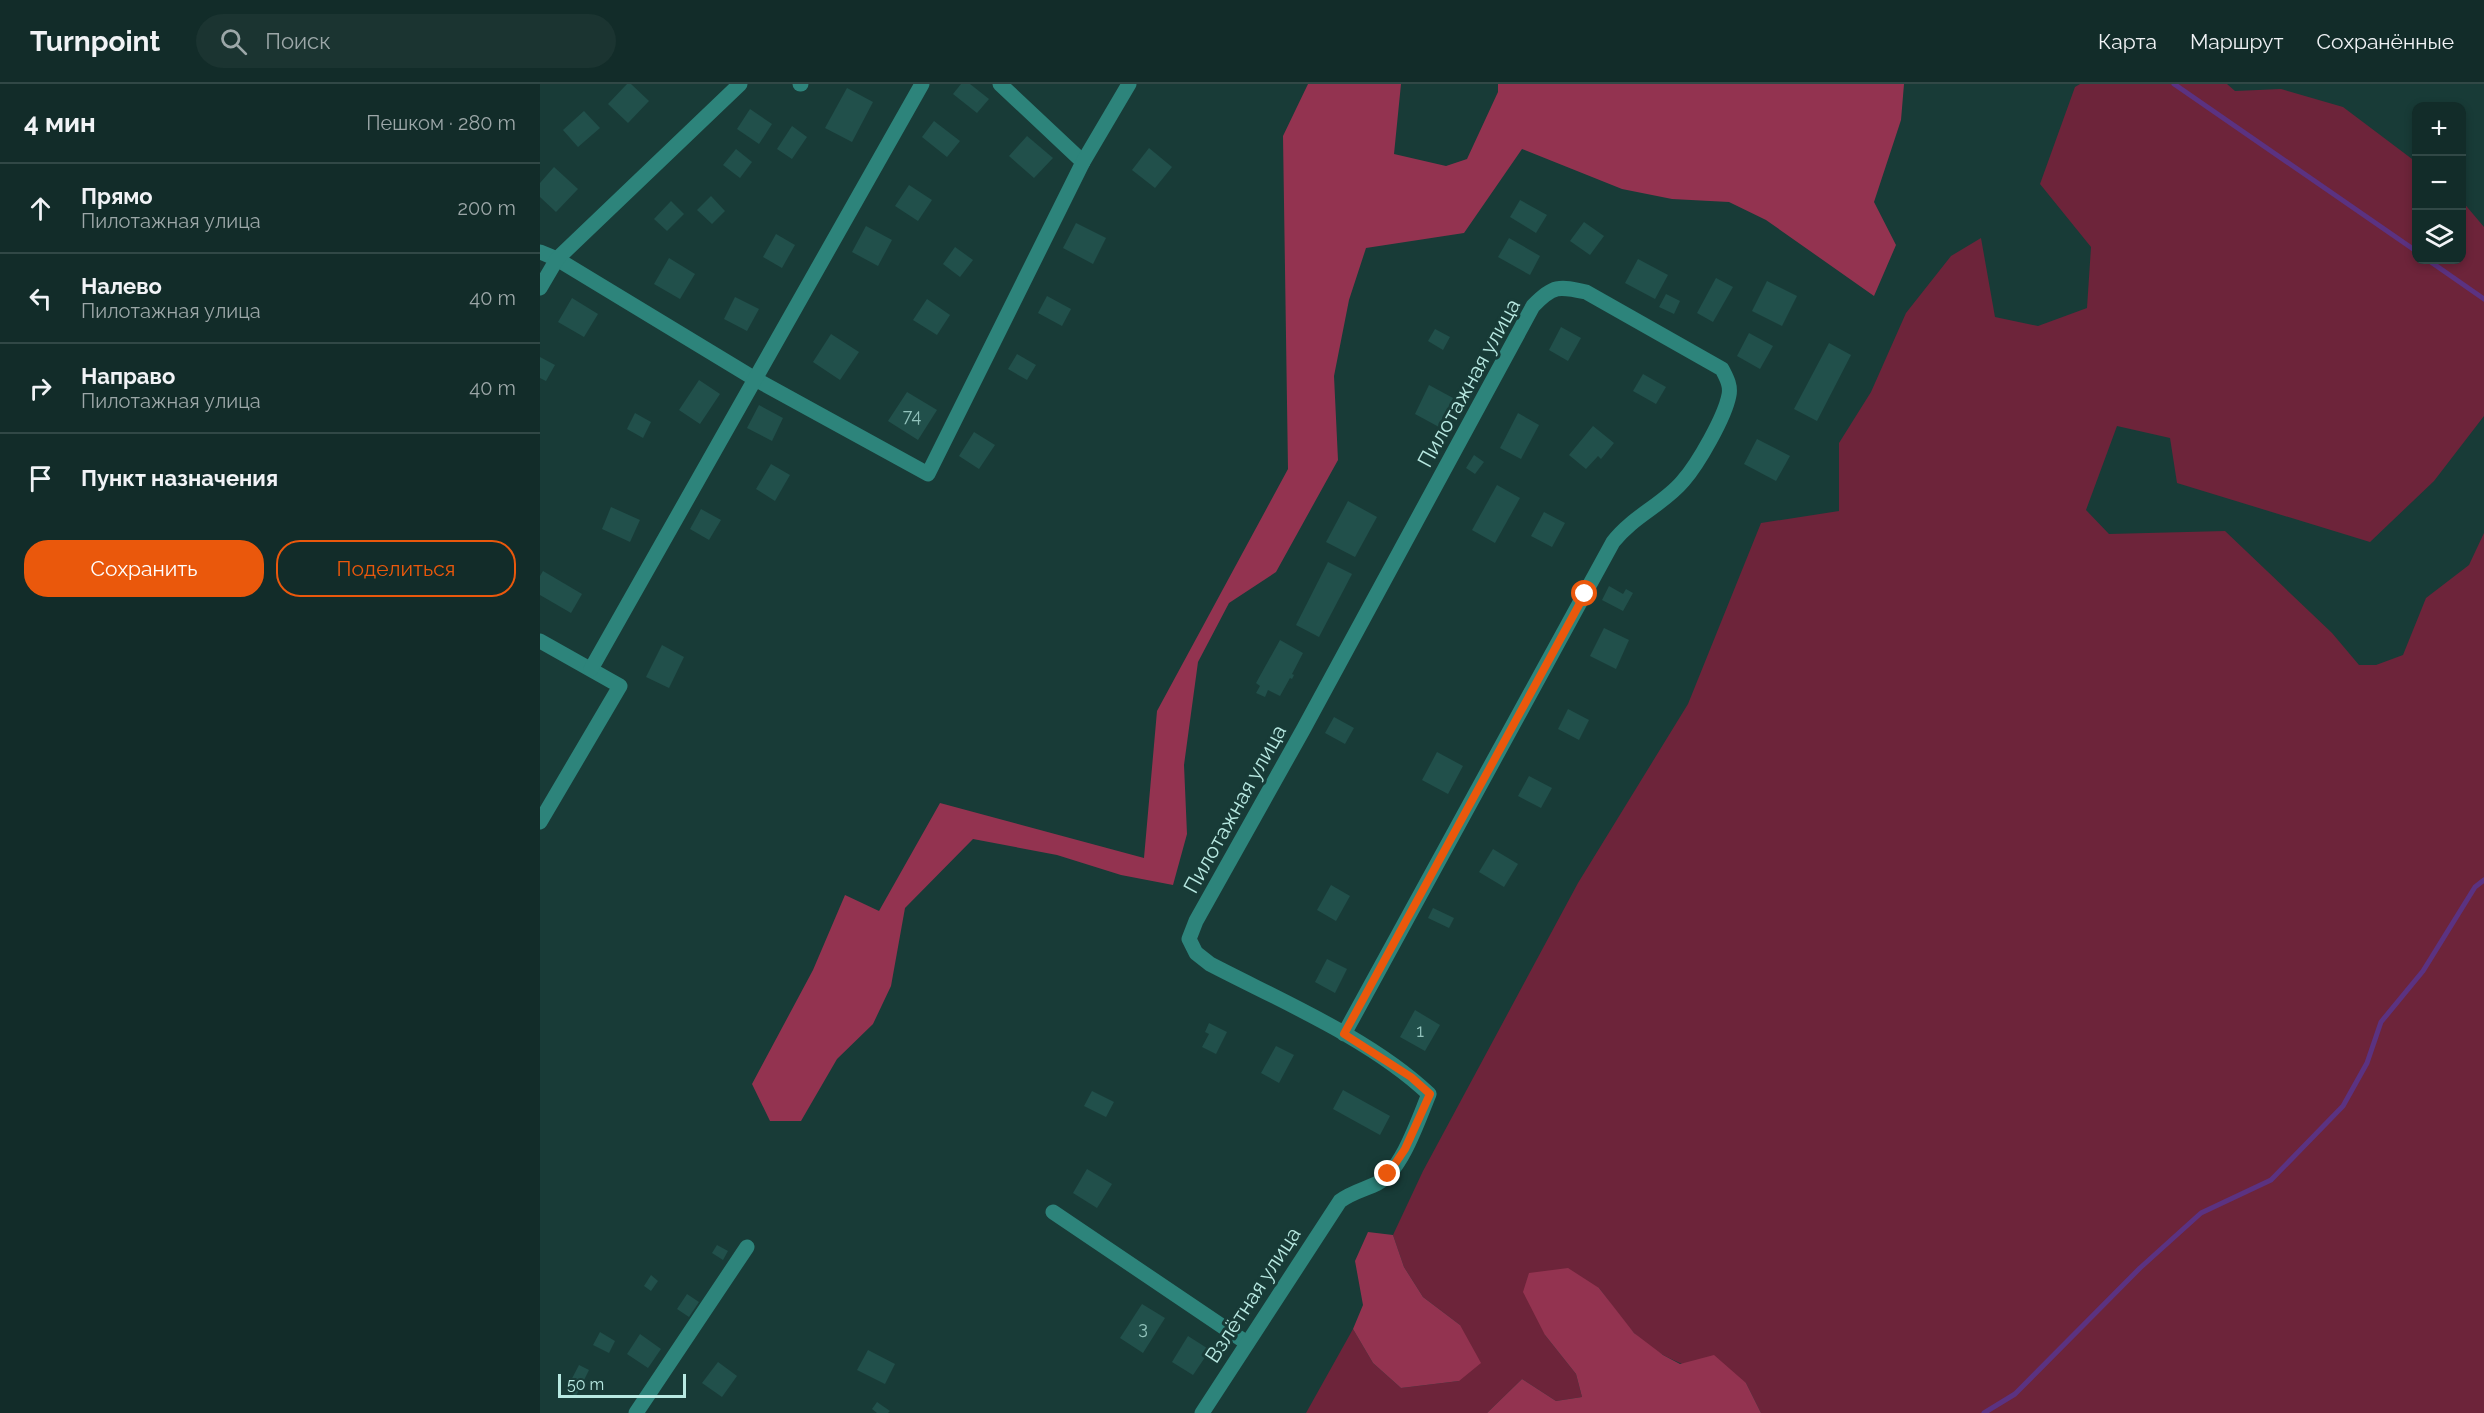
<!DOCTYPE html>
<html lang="ru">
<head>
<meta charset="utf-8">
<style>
  :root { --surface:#122c29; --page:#1b3431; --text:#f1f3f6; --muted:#9ca7a8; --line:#314846; --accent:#ea580c }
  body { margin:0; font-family:Raleway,sans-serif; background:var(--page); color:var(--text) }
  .controls { position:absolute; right:18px; top:18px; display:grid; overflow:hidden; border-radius:12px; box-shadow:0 3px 9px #0003 }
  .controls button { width:54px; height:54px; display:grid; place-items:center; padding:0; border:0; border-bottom:2px solid var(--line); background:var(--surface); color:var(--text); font:30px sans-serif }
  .scale { position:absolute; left:18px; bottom:15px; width:128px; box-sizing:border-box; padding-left:6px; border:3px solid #b8e9e2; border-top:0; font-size:16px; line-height:21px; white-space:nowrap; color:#b8e9e2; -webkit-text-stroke:4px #183b37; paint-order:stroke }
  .stop { position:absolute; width:18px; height:18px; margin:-14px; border:4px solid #ea580c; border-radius:50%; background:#fff }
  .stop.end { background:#ea580c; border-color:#fff; box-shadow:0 2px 6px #0008 }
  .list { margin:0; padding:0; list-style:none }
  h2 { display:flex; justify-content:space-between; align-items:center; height:78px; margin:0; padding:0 24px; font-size:26px }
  h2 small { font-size:20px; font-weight:400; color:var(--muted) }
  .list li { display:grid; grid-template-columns:39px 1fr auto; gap:18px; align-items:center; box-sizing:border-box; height:90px; padding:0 24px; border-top:2px solid var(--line) }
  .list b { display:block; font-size:22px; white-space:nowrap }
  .list p { margin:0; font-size:20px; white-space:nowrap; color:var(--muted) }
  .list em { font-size:20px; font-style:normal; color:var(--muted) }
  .actions { display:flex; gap:12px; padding:18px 24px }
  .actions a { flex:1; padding:14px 0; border:2px solid var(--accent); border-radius:24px; text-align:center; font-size:21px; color:var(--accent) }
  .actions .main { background:var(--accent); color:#fff }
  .icon { flex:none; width:33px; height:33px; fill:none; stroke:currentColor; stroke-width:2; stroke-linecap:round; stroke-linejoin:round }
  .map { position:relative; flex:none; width:1944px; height:1329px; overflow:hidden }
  header { display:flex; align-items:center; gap:36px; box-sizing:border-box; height:84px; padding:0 30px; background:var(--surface); border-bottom:2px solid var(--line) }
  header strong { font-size:28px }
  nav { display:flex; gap:33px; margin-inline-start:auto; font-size:21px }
  .search { width:420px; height:54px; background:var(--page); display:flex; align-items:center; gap:15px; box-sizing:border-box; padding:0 21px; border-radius:33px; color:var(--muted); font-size:22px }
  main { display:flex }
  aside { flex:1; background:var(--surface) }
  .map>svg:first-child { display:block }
  .green { fill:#6d243a }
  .forest { fill:#933350 }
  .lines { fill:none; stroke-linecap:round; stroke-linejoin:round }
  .stream { stroke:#5b3281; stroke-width:5 }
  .building { fill:#21504b }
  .minor { stroke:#2d847b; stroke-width:15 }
  .route { stroke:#ea580c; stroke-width:8 }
  .labels { text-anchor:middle; stroke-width:6; stroke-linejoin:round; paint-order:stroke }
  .number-label { font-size:18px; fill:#92c3bc }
  .street-label { font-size:21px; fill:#b8e9e2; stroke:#183b37 }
</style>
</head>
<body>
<header>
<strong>Turnpoint</strong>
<div class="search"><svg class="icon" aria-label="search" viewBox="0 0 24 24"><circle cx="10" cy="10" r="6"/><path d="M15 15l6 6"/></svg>Поиск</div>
<nav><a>Карта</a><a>Маршрут</a><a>Сохранённые</a></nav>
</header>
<main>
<aside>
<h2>4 мин<small>Пешком · 280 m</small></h2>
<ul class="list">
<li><svg class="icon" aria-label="ahead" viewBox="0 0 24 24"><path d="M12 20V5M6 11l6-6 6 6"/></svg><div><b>Прямо</b><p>Пилотажная улица</p></div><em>200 m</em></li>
<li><svg class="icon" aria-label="left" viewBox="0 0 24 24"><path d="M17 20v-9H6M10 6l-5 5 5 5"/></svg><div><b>Налево</b><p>Пилотажная улица</p></div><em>40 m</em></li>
<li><svg class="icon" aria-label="right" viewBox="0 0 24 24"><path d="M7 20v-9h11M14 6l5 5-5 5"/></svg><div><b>Направо</b><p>Пилотажная улица</p></div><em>40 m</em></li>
<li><svg class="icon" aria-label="arrive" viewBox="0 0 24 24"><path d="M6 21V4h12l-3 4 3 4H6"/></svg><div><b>Пункт назначения</b></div></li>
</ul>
<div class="actions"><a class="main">Сохранить</a><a>Поделиться</a></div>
</aside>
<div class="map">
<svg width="1944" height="1329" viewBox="0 0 1944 1329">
  <rect width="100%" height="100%" fill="#183b37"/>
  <path class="green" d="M1540,0H1687L1695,7L1741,5L1803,23L1876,78V176H1922V117L1944,143V332L1894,397L1830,458L1637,399L1630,354L1577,342L1546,426L1569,450L1685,447L1792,549L1819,581H1836L1863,571L1886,514L1929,481L1944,449V1329H1221L1206,1299C1167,1288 1123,1280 1093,1248C1081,1235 1070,1218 1059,1204L1005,1251L1036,1290L1042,1313L1016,1317L982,1295L947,1329H766L813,1245L833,1279L861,1304L919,1297L920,1241L883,1213L864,1183L853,1151L883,1087L1038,799L1148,620L1221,439L1299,427V359L1331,308L1366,229L1411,172L1441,154L1455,233L1498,242L1547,224L1551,163L1500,100L1535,3Z"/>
  <g class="forest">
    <polygon points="768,0 861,0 854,70 906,82 927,75 958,8 958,0 1364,0 1361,36 1334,118 1356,161 1334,212 1226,136 1189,118 1132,115 1082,105 982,65 924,149 826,164 809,216 794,292 798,376 736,488 689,519 658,578 644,681 647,750 633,801 581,791 517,771 433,755 365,824 351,902 333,940 297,975 261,1037 230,1037 212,1000 273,886 305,811 339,827 400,719 604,774 617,627 748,385 743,52"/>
    <polygon points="828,1148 853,1151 864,1183 883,1213 920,1241 941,1279 919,1297 861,1304 833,1279 813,1245 823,1221 815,1177"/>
    <polygon points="1028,1184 1059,1204 1094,1249 1123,1271 1140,1280 1174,1271 1206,1299 1221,1329 947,1329 982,1295 1016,1317 1042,1313 1036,1290 1005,1251 983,1208 989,1189"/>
  </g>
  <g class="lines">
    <g class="stream">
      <polyline points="1634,0 1876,167"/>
      <polyline points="1888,176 1944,215"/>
      <polyline points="1444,1329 1475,1310 1600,1184 1661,1129 1731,1096 1803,1022 1827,979 1841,938 1883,887 1935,803 1944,796"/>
    </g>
  </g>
  <g class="building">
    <polygon points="87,0 91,0 109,17 88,39 68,20"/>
    <polygon points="421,0 430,0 449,15 437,29 413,10"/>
    <polygon points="307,4 333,18 312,58 285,44"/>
    <polygon points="210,25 232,40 219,60 197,45"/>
    <polygon points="44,27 60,44 38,63 23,46"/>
    <polygon points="394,37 420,57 407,73 382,53"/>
    <polygon points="252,42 267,53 252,75 237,65"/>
    <polygon points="487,52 513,74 494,94 469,72"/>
    <polygon points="609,64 632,83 615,104 592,86"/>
    <polygon points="196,65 212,78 200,94 183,81"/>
    <polygon points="14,83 38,105 16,128 0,113 0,99"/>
    <polygon points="369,101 392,116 378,137 355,122"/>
    <polygon points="171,112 185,127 172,140 157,126"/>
    <polygon points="980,116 1007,131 996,149 970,133"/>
    <polygon points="131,117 144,130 127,147 114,135"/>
    <polygon points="1044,138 1064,152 1050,171 1030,157"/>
    <polygon points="536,139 566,154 553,180 523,164"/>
    <polygon points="326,142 352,156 338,182 312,168"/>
    <polygon points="236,150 255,161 242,184 223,173"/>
    <polygon points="969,154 1000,172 990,191 958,173"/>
    <polygon points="415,163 433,176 420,193 403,180"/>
    <polygon points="129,174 155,190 140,215 114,200"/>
    <polygon points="1098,175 1128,191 1115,215 1085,199"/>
    <polygon points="1176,194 1193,203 1173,238 1157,229"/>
    <polygon points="1227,197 1257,212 1242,242 1212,227"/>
    <polygon points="1126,210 1140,217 1134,230 1119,223"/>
    <polygon points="507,212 531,225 522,242 498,229"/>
    <polygon points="195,213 219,225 207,247 184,235"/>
    <polygon points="32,214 58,230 44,253 18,238"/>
    <polygon points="387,215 410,231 397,251 373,236"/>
    <polygon points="1021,243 1041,254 1028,277 1009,266"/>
    <polygon points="895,245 910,253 903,266 888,257"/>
    <polygon points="1209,249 1233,262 1220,285 1197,272"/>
    <polygon points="291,250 319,268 300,296 273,278"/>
    <polygon points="1289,259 1311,271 1277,337 1254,325"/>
    <polygon points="477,270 496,281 487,296 468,285"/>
    <polygon points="0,273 15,281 6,297 0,294"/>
    <polygon points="1103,290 1126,303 1116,320 1093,307"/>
    <polygon points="159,296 180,310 160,340 139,326"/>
    <polygon points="889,301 913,314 899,343 875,330"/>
    <polygon points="367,308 397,326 378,356 348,337"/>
    <polygon points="219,321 243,334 232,357 207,344"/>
    <polygon points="95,329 111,338 103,354 87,345"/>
    <polygon points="978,329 999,341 981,375 960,364"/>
    <polygon points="1053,342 1074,359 1061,375 1058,372 1046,385 1029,371"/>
    <polygon points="434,348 455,361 439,385 419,372"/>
    <polygon points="1217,355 1250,372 1236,397 1204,380"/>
    <polygon points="934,371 944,378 935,390 926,384"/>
    <polygon points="231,380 250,391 235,417 216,405"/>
    <polygon points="957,401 980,414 955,459 932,446"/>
    <polygon points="808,417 837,433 815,473 786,458"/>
    <polygon points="71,423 100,436 90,458 62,445"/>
    <polygon points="161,425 181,436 169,456 150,445"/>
    <polygon points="1004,428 1025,439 1012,463 991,452"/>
    <polygon points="788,478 812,490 779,553 756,541"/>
    <polygon points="3,487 42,510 31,529 0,511 0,492"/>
    <polygon points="1069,502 1083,510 1086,505 1093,509 1083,527 1062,516"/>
    <polygon points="1064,544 1089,556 1076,585 1050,572"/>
    <polygon points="740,556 763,569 752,590 754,591 752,595 750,594 740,612 728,606 725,613 716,609 720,602 716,599"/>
    <polygon points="122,561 144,573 129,604 106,593"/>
    <polygon points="1028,625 1049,636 1039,656 1018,645"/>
    <polygon points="794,633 814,644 805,660 785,649"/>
    <polygon points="897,668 923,682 908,710 882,696"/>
    <polygon points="989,692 1012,704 1001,724 978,712"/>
    <polygon points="953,765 978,780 964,803 939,788"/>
    <polygon points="791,801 810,812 796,837 777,826"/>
    <polygon points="893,824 914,834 909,844 888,834"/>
    <polygon points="787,875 807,885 795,909 775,898"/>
    <polygon points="875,926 900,941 885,967 860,953"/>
    <polygon points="669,939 687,948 676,970 662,963 669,950 665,948"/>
    <polygon points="736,962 754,971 739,999 721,989"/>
    <polygon points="803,1006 850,1032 840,1051 793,1025"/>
    <polygon points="552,1007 574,1018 566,1033 544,1022"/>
    <polygon points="547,1085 572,1100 557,1124 533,1109"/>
    <polygon points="177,1161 188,1167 183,1176 172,1169"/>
    <polygon points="111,1191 118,1197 111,1207 104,1202"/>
    <polygon points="147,1210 159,1218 149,1233 137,1225"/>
    <polygon points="602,1220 625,1234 603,1269 580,1254"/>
    <polygon points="60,1248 75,1257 69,1269 53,1261"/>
    <polygon points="100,1250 121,1265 108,1284 87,1270"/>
    <polygon points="648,1252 670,1266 653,1291 632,1278"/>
    <polygon points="328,1266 355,1280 345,1300 317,1286"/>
    <polygon points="178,1278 197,1292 182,1313 162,1299"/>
    <polygon points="39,1281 49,1286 36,1312 26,1306"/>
    <polygon points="337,1318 350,1327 348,1329 337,1329 332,1325"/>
  </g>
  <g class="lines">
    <g class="minor">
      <polyline points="260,0 261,0"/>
      <polyline points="460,0 543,78"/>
      <polyline points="0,168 17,175 215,295 388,390 543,78 589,0"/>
      <polyline points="0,204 17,175 200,0"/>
      <polyline points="0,557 80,602 0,738"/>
      <polyline points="51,585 382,0"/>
      <polyline points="513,1128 707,1259"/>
      <polyline points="96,1329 207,1163"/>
      <path d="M662,1329L800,1117C812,1108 826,1105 838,1099C862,1086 879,1034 889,1010C831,955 741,917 670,880L656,869L649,855L656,837L763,646L993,222C1013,201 1019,202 1046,208L1182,285C1186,293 1191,301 1189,311C1185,333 1158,380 1143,397C1124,420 1093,432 1073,458L804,950"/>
    </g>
  </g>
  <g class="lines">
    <polyline class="route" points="848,1090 865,1065 890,1010 871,993 804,950 1045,510"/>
  </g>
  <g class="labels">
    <g class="number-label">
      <text x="372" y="338">74</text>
      <text x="880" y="953">1</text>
      <text x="603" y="1250">3</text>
    </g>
    <g class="street-label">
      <text transform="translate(929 299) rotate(-61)" y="7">Пилотажная улица</text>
      <text transform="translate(695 725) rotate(-61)" y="7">Пилотажная улица</text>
      <text transform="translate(713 1211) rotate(-57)" y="7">Взлётная улица</text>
    </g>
  </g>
</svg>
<div class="controls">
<button>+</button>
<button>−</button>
<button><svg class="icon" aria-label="layers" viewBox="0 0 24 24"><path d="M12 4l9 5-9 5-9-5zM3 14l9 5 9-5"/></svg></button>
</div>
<div class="scale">50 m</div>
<div class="stop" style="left:1045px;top:510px"></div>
<div class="stop end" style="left:848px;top:1090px"></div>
</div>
</main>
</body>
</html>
